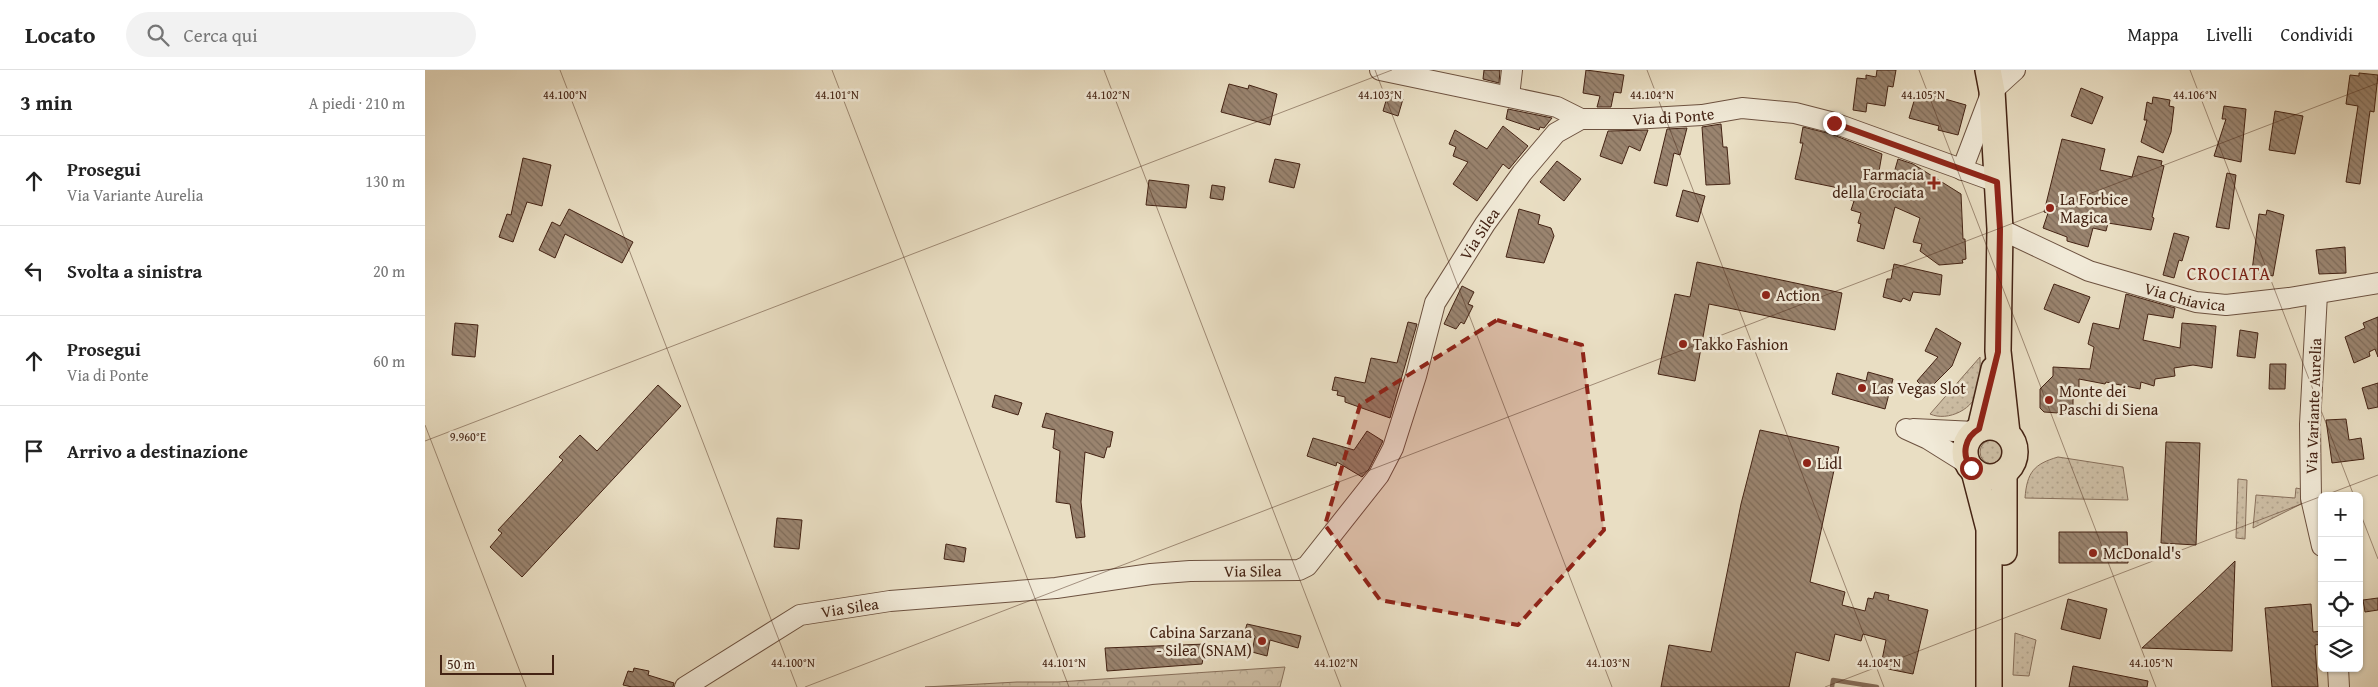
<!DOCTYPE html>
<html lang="it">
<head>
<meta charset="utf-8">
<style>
  :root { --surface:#fff; --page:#f2f2f2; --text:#222; --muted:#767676; --line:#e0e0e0 }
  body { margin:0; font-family:"Gentium Book Plus",serif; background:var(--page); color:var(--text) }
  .controls { position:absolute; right:15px; bottom:15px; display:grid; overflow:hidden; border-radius:8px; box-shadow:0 1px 4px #0004 }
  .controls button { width:45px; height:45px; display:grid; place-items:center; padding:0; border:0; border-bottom:1px solid var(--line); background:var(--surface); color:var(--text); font:25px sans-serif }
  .scale { position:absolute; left:15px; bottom:12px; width:114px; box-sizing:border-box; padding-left:5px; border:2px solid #442314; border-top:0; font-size:14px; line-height:18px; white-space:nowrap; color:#442314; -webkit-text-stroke:4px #f1ead8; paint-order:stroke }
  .stop { position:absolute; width:15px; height:15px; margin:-11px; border:4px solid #8f2418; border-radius:50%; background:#fff }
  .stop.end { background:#8f2418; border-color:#fff; box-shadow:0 1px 5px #0008 }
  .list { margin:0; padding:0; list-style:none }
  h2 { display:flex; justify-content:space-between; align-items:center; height:65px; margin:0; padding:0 20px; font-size:21px }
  h2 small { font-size:16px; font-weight:400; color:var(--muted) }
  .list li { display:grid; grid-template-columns:32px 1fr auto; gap:15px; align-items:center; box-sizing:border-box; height:90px; padding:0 20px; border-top:1px solid var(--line) }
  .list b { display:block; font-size:19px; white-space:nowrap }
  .list p { margin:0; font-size:16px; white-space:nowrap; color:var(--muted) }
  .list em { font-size:16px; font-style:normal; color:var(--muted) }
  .icon { flex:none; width:28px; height:28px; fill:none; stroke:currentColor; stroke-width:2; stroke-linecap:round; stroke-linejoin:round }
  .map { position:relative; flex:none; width:1953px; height:617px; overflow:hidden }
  header { display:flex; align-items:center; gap:30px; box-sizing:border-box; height:70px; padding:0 25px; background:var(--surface); border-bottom:1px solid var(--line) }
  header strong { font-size:24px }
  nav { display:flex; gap:28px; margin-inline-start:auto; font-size:18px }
  .search { width:350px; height:45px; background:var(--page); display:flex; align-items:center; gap:12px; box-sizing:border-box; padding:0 18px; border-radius:28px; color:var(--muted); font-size:19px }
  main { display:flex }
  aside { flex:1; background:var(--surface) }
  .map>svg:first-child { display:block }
  .grass { fill:url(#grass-dots); stroke:#88705c }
  .park { fill:url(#park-crowns); stroke:#88705c }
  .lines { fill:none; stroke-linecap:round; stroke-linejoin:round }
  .stream { stroke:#856d5a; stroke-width:4.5 }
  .building { fill:url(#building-back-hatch); stroke:#442314 }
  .minor-casing { stroke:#6d5240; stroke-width:22 }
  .major-casing { stroke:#442314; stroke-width:28 }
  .minor { stroke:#f1ead8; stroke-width:20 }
  .major { stroke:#e9dec3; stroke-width:25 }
  .route { stroke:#8f2418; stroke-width:6 }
  .marked { fill:#8f2418; fill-opacity:0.2; stroke:#8f2418; stroke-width:4; stroke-dasharray:10 6; stroke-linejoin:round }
  .ticks { fill:none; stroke:#442314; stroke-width:1; stroke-opacity:0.45 }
  .poi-dot { fill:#8f2418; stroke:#f1ead8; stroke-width:2 }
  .labels { text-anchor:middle; stroke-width:5; stroke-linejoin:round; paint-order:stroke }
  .street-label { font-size:16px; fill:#442314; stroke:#f1ead8 }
  .poi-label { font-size:16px; fill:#442314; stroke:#f1ead8; text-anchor:start }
  .neighbourhood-label { font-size:18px; letter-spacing:1px; fill:#7a1f14; stroke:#f1ead8 }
  .ticks-label { font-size:12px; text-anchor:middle; fill:#442314; stroke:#f1ead8; stroke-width:5; stroke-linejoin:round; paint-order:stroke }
</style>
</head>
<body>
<header>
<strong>Locato</strong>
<div class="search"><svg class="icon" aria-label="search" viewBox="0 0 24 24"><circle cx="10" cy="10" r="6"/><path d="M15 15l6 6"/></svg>Cerca qui</div>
<nav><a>Mappa</a><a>Livelli</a><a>Condividi</a></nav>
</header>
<main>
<aside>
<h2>3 min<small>A piedi · 210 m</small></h2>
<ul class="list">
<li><svg class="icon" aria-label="ahead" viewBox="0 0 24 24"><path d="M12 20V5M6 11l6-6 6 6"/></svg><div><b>Prosegui</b><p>Via Variante Aurelia</p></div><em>130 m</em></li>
<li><svg class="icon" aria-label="left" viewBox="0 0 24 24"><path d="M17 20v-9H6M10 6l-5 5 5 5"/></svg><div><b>Svolta a sinistra</b></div><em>20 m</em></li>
<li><svg class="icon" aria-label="ahead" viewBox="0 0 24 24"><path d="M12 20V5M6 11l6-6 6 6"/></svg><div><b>Prosegui</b><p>Via di Ponte</p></div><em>60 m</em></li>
<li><svg class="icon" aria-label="arrive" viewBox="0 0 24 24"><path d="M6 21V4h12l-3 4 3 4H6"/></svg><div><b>Arrivo a destinazione</b></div></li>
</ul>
</aside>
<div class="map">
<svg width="1953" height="617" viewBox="0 0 1953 617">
  <defs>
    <pattern id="grass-dots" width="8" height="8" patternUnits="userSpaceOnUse" patternTransform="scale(1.25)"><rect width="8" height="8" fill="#cdbea5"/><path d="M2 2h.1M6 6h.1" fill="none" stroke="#b1a38d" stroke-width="1.8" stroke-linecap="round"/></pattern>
    <pattern id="park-crowns" width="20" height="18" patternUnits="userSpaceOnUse" patternTransform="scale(1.25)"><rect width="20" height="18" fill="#cdbea5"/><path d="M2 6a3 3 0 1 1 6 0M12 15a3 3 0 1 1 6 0" fill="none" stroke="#b1a38d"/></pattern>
    <pattern id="building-back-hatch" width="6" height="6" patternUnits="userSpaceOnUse" patternTransform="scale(1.25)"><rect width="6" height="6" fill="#9a846f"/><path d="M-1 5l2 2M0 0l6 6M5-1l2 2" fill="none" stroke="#7f6c5a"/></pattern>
  </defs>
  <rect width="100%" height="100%" fill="#e9dec3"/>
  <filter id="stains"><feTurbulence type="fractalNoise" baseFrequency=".004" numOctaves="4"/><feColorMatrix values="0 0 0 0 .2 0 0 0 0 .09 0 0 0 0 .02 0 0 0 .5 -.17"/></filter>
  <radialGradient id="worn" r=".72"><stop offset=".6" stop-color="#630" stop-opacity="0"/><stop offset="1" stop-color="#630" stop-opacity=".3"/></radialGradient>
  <g class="grass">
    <path d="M1555,287C1555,297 1556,309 1554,318C1550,339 1523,352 1505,344Z"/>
    <circle cx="1567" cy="382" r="12"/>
    <path d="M1633,387L1698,397L1703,430L1600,428C1602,402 1609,394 1633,387Z"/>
    <polygon points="1813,409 1822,410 1820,469 1811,468"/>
    <polygon points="1871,418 1876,419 1876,434 1828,458 1831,425 1870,428"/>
    <polygon points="1590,563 1611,570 1604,606 1588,605"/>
  </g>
  <polygon class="park" points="860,597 855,617 500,617 592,612 633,612"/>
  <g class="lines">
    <polyline class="stream" points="1407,617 1408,610 1452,617"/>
  </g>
  <g class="building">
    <polygon points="1059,0 1075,0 1074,13 1058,9"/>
    <polygon points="1161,0 1199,5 1196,23 1189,22 1186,37 1172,37 1175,26 1158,23"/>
    <polygon points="1452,0 1471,0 1468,17 1463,16 1460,36 1442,33 1441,42 1428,40 1432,8 1441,9 1441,5 1451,7"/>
    <polygon points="1934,3 1953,5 1949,42 1945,41 1935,114 1921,112 1933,36 1921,34 1925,5 1934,6"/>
    <polygon points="804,14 823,19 824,15 852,24 845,55 796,42"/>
    <polygon points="1656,18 1678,27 1667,54 1646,46"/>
    <polygon points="1492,21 1541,35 1533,65 1513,60 1514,56 1484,48"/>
    <polygon points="963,24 978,29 973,46 958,41"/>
    <polygon points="1728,27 1745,30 1744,36 1749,37 1746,62 1738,83 1716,72 1722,50 1719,50 1722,32 1727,34"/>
    <polygon points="1799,36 1821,39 1816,92 1789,86 1801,49 1797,49"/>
    <polygon points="1083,39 1127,48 1119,58 1115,57 1114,60 1081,49"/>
    <polygon points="1850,41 1878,46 1870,84 1844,80"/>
    <polygon points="1296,54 1298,77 1302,77 1305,114 1281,115 1277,57"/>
    <polygon points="1078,56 1103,76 1084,99 1078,94 1052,131 1028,114 1043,92 1028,86 1031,77 1024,74 1030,60 1062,79"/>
    <polygon points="1378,57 1406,64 1457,84 1453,107 1467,110 1473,89 1488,94 1536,124 1538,169 1540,169 1541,189 1537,190 1538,193 1514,195 1495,181 1497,174 1488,172 1495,148 1470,137 1459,179 1432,171 1436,154 1433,153 1436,143 1426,140 1429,131 1425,130 1428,121 1370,109 1378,73 1375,73"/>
    <polygon points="1262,58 1255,85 1249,83 1242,116 1229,113 1242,59"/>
    <polygon points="1223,60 1215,81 1204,76 1197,94 1175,86 1183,61"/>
    <polygon points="1637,69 1680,79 1675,100 1707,107 1713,86 1737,91 1736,95 1739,96 1727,147 1729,148 1726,160 1683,153 1681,161 1668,158 1663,177 1642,171 1642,167 1618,158 1623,143 1619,142"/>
    <polygon points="98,88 126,95 117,136 102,132 88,172 74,167 82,144 86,145"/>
    <polygon points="850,89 875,94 869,118 844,112"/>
    <polygon points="1132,91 1156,109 1139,131 1115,112"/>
    <polygon points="1802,103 1811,105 1804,159 1791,157"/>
    <polygon points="724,110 764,115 761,138 721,135"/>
    <polygon points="787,115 800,117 798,130 785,128"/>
    <polygon points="1258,120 1280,126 1273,152 1251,146"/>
    <polygon points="144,139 208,172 197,193 140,164 130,188 114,180 127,152 135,156"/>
    <polygon points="1094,139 1115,145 1113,154 1126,158 1129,166 1119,193 1081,187"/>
    <polygon points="1842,140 1859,145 1848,206 1827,201 1834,144 1841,145"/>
    <polygon points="1749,163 1764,167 1757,191 1754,190 1749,208 1738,205"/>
    <polygon points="1920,177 1921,203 1894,204 1891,180"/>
    <polygon points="1272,192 1417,223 1410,260 1284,234 1270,311 1233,304 1250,224 1265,227"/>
    <polygon points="1469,194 1517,205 1515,225 1488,222 1485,231 1478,228 1476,232 1458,227 1462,209 1466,209"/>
    <polygon points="1629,214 1665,227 1654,253 1619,239"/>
    <polygon points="1037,216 1049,222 1043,234 1048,236 1039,254 1036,252 1031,259 1019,254"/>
    <polygon points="1701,224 1750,238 1748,248 1723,244 1718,270 1755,278 1757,253 1791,256 1787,298 1768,295 1749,298 1750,306 1730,309 1729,316 1716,312 1715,319 1681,312 1680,314 1654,309 1654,323 1648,324 1648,344 1619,342 1615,338 1615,319 1628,306 1628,297 1665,299 1669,277 1663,274 1668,253 1694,259"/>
    <polygon points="1953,247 1953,287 1950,279 1944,282 1945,286 1929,293 1920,267 1940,258 1938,253"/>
    <polygon points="983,252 992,254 965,348 920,332 920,327 912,325 913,321 907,320 910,307 940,313 946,288 972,293"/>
    <polygon points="30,253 53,255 50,287 27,285"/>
    <polygon points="1511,258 1536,273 1527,296 1502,321 1492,311 1513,287 1500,281"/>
    <polygon points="1815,260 1833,263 1830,288 1812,286"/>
    <polygon points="1845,294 1861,294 1860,319 1844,319"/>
    <polygon points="1443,302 1468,309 1460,339 1407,324 1412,303 1441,311"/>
    <polygon points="1953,313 1953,337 1943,339 1937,318"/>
    <polygon points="233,315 256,336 97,507 65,477 77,463 73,460 138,390 134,387 155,365 172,381"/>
    <polygon points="570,325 597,333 593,345 567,337"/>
    <polygon points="621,343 688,362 685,377 682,377 679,388 660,382 656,432 660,467 651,468 645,434 631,432 635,381 628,378 630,360 617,357"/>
    <polygon points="1921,349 1924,370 1936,368 1939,389 1907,393 1901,350"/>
    <polygon points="1335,360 1414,377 1385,512 1420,522 1417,535 1440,541 1443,528 1448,529 1450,522 1464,525 1463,530 1503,540 1488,604 1463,599 1464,591 1457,590 1461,570 1438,564 1436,571 1410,564 1404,591 1371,582 1364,617 1236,617 1244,575 1286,582 1316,434"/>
    <polygon points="942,361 958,371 944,399 937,407 912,392 911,396 882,386 888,368 929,380"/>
    <polygon points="1741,372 1775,373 1771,475 1736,473"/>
    <polygon points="352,448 377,450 374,479 349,477"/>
    <polygon points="1634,462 1702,462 1703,493 1634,493"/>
    <polygon points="521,474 541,478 539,492 519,489"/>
    <polygon points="1810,491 1807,581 1717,578 1780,520"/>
    <polygon points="1953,528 1953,540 1940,542 1938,530"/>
    <polygon points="1643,529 1682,539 1675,569 1636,559"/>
    <polygon points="1886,534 1888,562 1897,561 1897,574 1890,575 1893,617 1847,617 1840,538"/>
    <polygon points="822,554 876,566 873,578 845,570 842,586 827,582 830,566 819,564"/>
    <polygon points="781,574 777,594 682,601 680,578"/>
    <polygon points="1648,596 1723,611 1722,617 1644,617"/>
    <polygon points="209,598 224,601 223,605 249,613 248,617 207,617 198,615 203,601 208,602"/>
  </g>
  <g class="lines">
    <defs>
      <g id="minor">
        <path id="s1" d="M955,0L1132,37L1156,49H1207L1277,45L1317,38L1370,43L1409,53L1572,112"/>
        <polyline points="1084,26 1087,0"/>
        <polyline points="1537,100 1567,21 1590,0"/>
        <path id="s2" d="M1575,159L1664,201L1771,232L1801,235L1864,228L1953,213"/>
        <polyline points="1892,224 1885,354 1886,428 1897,476"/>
        <polyline points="1481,359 1503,369 1543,394"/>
        <polyline points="1488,359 1550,362"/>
        <polyline points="1913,598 1914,617"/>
        <path id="s3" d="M260,617L375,545L465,531L631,518L726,504L765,501L874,500L882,496L954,405L968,378L991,306L1010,233L1060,154L1097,103L1131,63L1156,49"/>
      </g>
      <g id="major">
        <polyline points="1563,0 1567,21 1575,159 1573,281 1582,363"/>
        <circle cx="1565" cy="382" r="25"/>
        <polyline points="1555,359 1569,299"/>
        <polyline points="1549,401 1564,459 1564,617"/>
        <polyline points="1579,482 1579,403"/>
      </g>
    </defs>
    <use href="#minor" class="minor-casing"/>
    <use href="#major" class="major-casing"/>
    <use href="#minor" class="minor"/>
    <use href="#major" class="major"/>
  </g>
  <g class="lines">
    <path class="route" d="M1409,53L1572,112L1575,159L1573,282L1554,359C1540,367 1536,384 1546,398"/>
  </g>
  <path class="marked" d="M1072,250L1157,275L1179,460L1093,555L955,530L900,455L935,335Z"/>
  <path class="ticks" d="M135,0L372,617M407,0L644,617M679,0L916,617M950,0L1187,617M1222,0L1459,617M1494,0L1731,617M1765,0L1929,426M0,355L101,617M0,371L967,0M1898,426L1953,405M1934,440L1953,489M380,617L1953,13M1400,617L1897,426"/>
  <g class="poi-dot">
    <path d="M1506.5 105.5h5v5h5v5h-5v5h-5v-5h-5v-5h5z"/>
    <circle cx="1625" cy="138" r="5"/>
    <circle cx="1341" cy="225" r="5"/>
    <circle cx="1258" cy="274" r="5"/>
    <circle cx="1437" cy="318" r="5"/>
    <circle cx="1624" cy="330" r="5"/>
    <circle cx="1382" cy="393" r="5"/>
    <circle cx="1668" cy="483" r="5"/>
    <circle cx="837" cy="571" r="5"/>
  </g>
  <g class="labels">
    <g class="street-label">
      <text dy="6" stroke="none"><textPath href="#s1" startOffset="300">Via di Ponte</textPath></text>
      <text dy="6" stroke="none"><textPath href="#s3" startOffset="1026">Via Silea</textPath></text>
      <text dy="6" stroke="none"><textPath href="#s2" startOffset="198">Via Chiavica</textPath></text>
      <text transform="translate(1888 336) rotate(-88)" y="6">Via Variante Aurelia</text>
      <text dy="6" stroke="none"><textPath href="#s3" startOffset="591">Via Silea</textPath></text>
      <text dy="6" stroke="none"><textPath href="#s3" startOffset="186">Via Silea</textPath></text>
    </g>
    <g class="poi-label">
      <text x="1499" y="110" text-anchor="end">Farmacia<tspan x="1499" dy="18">della Crociata</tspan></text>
      <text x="1635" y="135">La Forbice<tspan x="1635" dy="18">Magica</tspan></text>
      <text x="1351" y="231">Action</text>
      <text x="1268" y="280">Takko Fashion</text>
      <text x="1447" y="324">Las Vegas Slot</text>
      <text x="1634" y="327">Monte dei<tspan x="1634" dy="18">Paschi di Siena</tspan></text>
      <text x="1392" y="399">Lidl</text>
      <text x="1678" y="489">McDonald's</text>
      <text x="827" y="568" text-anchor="end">Cabina Sarzana<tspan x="827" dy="18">- Silea (SNAM)</tspan></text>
    </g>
    <g class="neighbourhood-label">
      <text x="1804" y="210">CROCIATA</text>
    </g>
  </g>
  <g class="ticks-label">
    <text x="140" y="29">44.100°N</text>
    <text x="412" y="29">44.101°N</text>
    <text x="683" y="29">44.102°N</text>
    <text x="955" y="29">44.103°N</text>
    <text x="1227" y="29">44.104°N</text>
    <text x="1498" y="29">44.105°N</text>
    <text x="1770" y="29">44.106°N</text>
    <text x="43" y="371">9.960°E</text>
    <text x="368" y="597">44.100°N</text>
    <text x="639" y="597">44.101°N</text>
    <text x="911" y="597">44.102°N</text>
    <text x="1183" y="597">44.103°N</text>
    <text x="1454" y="597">44.104°N</text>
    <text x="1726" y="597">44.105°N</text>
  </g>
  <rect width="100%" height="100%" filter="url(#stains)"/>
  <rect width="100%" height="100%" fill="url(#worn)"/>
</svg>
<div class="controls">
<button>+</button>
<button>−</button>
<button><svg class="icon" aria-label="locate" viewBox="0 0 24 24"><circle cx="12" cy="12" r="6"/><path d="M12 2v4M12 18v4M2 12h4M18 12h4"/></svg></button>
<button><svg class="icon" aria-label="layers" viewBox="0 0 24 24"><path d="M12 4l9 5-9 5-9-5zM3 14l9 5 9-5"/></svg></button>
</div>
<div class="scale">50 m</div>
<div class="stop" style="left:1546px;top:398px"></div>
<div class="stop end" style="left:1409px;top:53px"></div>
</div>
</main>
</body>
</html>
